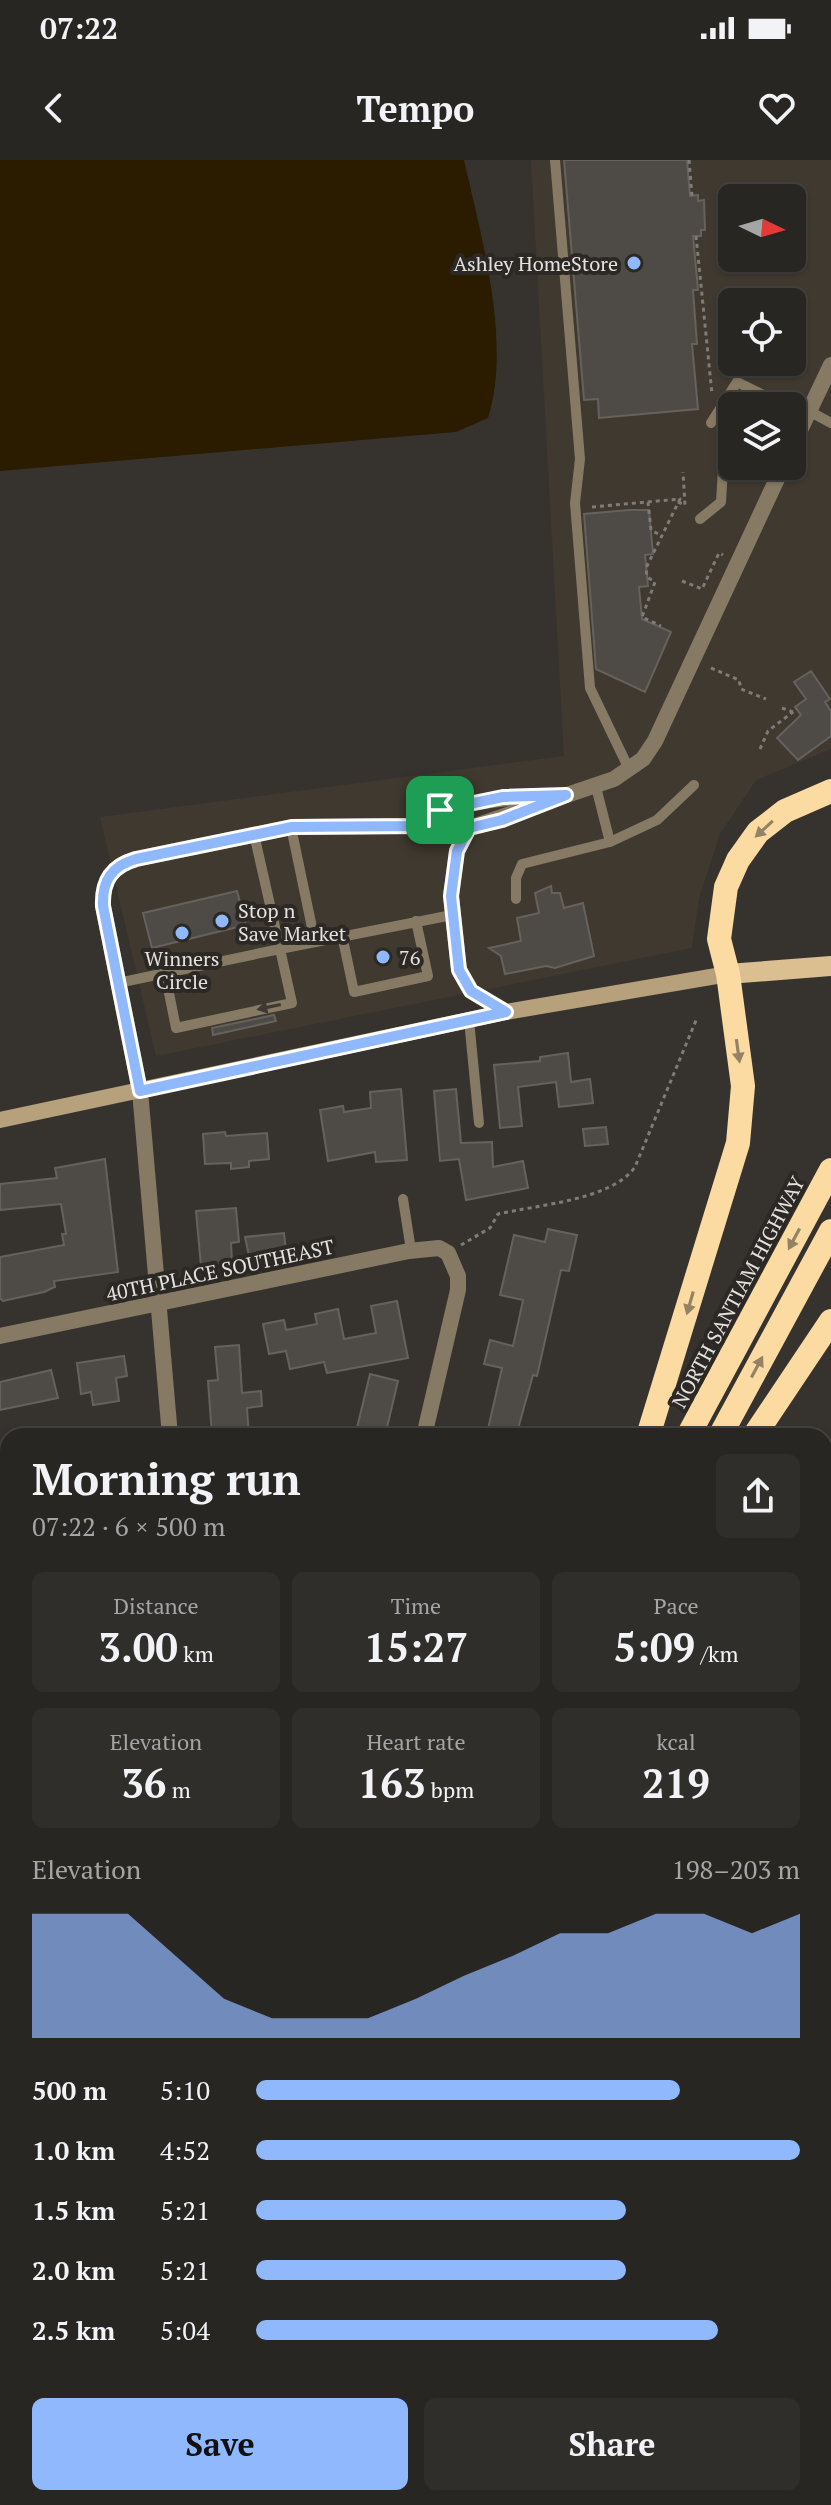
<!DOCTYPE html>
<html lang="en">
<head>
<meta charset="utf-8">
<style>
	:root { --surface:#282623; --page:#302e2b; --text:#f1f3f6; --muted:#a5a5a6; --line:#444341; --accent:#90b8fd }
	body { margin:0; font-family:"PT Serif",serif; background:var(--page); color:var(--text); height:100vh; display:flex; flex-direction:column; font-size:30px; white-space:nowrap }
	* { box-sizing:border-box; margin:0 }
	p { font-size:26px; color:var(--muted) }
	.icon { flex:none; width:44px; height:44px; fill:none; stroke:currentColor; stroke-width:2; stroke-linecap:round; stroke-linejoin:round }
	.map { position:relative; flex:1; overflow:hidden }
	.drawer { position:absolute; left:0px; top:1268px; width:832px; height:1078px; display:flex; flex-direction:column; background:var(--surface); border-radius:24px 24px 0 0; box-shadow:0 2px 6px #0004,0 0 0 2px var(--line) }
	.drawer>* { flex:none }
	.needle { width:52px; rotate:95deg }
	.buttons { position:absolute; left:718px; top:24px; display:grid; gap:16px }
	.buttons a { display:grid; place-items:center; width:88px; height:88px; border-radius:12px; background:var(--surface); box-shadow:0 2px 6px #0004,0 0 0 2px var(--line); font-size:40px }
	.pin { position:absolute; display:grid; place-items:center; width:68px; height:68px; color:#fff; margin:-34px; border-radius:16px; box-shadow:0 4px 12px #0006 }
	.round { display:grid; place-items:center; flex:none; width:84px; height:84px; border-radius:12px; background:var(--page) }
	.overview { display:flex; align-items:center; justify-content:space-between; height:136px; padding:0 32px }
	h1 { font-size:44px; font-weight:800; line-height:60px }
	.stats { display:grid; grid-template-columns:repeat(3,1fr); gap:12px; height:136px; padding:8px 32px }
	.stats div { display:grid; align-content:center; border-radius:12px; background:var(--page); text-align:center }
	.stats b { font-size:40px; font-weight:800 }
	.stats small { font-size:22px; font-weight:400 }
	.stats p { font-size:22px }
	.chart { height:224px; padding:16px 32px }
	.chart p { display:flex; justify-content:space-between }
	.chart svg { width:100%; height:144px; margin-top:8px; fill:var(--accent); opacity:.7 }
	.primary-button { display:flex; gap:16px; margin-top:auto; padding:16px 32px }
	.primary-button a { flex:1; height:92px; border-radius:12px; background:var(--accent); color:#111; font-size:32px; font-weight:800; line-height:92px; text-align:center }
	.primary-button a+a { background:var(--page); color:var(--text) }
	ul { padding:0 32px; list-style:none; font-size:26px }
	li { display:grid; grid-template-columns:128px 96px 1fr; align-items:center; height:60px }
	li i { height:20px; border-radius:10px; background:var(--accent) }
	.status { display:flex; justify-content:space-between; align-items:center; height:56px; padding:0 40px; background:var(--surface); direction:ltr }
	.status svg { height:22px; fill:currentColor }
	header { display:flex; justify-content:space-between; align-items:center; height:104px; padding:0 32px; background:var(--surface); font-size:36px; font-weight:800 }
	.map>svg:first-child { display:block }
	.built { fill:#3f392f; fill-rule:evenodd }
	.water { fill:#2b1c00 }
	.building { fill:#4e4b46; stroke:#65625d; stroke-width:2 }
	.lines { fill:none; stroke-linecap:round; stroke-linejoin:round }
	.path { stroke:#7e7c79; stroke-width:3; stroke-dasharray:4 4; stroke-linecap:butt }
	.service { stroke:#877a64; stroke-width:10 }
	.minor { stroke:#877a64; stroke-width:16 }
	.secondary { stroke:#b7a17d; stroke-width:16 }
	.primary { stroke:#dbbf90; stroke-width:20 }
	.motorway { stroke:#fcdba2; stroke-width:24 }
	.oneway { fill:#948264 }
	.oneway2 { fill:#3e3932 }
	.route-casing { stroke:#fff; stroke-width:16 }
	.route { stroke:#90b8fd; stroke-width:10 }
	.poi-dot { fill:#90b8fd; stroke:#2c2925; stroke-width:3 }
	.labels { text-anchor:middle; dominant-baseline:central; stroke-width:8; stroke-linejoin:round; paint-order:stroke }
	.poi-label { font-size:20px; fill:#e3e2df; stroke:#2c2925; text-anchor:start }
	.street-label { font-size:20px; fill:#e3e2df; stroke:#2c2925 }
</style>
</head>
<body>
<div class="status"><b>07:22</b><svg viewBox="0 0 49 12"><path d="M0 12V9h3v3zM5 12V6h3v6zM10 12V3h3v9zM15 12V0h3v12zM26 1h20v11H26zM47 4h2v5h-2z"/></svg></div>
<header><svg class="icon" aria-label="back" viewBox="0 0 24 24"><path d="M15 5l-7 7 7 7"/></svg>Tempo<svg class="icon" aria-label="heart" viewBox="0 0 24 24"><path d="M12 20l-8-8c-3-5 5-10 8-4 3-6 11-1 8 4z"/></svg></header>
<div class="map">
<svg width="831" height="2345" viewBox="0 0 831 2345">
	<rect width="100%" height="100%" fill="#36332f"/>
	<path class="built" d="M531,0h300v589l-75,31 -36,54 -21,64 -7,50 -536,108 -56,-239 464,-61zM732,38h60v60h-60zM732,142h60v60h-60zM732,246h60v60h-60z
		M831,1296v555l-7,1v-549z"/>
	<path class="water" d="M0,0h464c17,76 48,182 24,258l-32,14 -456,39z"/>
	<path class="building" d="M564,0h123l3,36 8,-1v6l6,-1 1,30h-4v6h-8l5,54h-5l4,54h-5l6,65 -99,9 -1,-19 -14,1z
		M629,350h20l4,44 -8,1 3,31 -9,1 3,32 29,13 -26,60 -49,-23 -12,-155z
		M811,511l19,28 -5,3 6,9v25l-33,24 -21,-22 24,-23 -6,-8 11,-8 -12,-17z
		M551,726l1,7h8l4,15 19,-5 11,53 -39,12 -9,-2 -41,8 -4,-18 -12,-8 32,-7 -4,-23 22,-5 -4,-20z
		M237,731l9,34 -94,23 -9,-35z
		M274,855l2,6 -63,14 -1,-7z
		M568,893l3,29 19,-3 3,24 -34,4 -3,-25 -38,5 4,39 -22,2 -6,-63 46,-4v-4z
		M401,929l6,71 -31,2 -1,-10 -47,9 -8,-51 23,-4 1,6 27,-4 -1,-16z
		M456,929l5,54 31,-1 1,25 30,-6 5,27 -62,12 -7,-41 -19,2 -6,-70z
		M606,967l2,17 -23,2 -2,-17z
		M225,972l1,4 41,-3 2,26 -20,2v6l-18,2v-6l-26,1 -2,-30z
		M105,999l13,113 -64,9 1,6 -11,5 -41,9 -3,-3v-41l64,-12 -2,-11h4l-5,-30 -61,6v-26l57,-6 -2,-10z
		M236,1048l3,34 -8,1 1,20 -31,3 -5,-55z
		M548,1069l29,6 -8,36 -8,-1 -24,106 -4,-1 -17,61 -28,-7 14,-61 -18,-4 6,-24 23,6 6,-27 4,-19 -23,-5 14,-60 31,7z
		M284,1073l2,19 -37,4 -4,-19z
		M397,1141l11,57 -81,15 -3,-11 -34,7 -4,-18 -17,3 -6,-30 21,-4 2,10 31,-6 -2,-10 23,-5 6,30 32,-6 -5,-27z
		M239,1185l3,48 19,-2 1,15 -15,2 2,28h-37l-4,-55 10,-1 -3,-33z
		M124,1196l3,20 -11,2 3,23 -26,4 -2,-13 -10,2 -4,-31z
		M51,1210l7,28 -58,12v-28z
		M370,1214l28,7 -13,55h-30z"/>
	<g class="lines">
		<path class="path" d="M689,0l3,36
			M696,76l16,158
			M648,342l3,28 11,6
			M678,342l7,3 -2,-33
			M592,347l88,-8 -34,69 1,9 8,5 -13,35 19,9
			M682,421l20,8 17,-36 4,2
			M711,508l28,12 2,9 25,10
			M782,548l11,4 4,-3
			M760,589l8,-18 25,-19
			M461,1085l29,-17 8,-14c39,-9 114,-14 137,-47l62,-149"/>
		<path class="service" d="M555,0l25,299 -5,44 15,185 40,83
			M792,249l15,8
			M809,251l22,12
			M711,263l26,-41 49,24
			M700,359l21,-17 2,-34
			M596,627l14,55
			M291,667l24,115
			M516,739v-21l6,-14 88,-22 47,-22 37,-35
			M342,775l12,57 74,-16 -12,-55
			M165,813l11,55 116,-25 -12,-54 172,-34
			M118,823l162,-34 -26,-115
			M469,860l10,103
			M403,1039l8,51
			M824,1364l7,-7
			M824,1531l7,1
			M824,1824l7,-1"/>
		<path class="minor" d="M792,287l39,-82
			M416,666c40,-26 88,-29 136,-30
			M469,668l-12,23 -6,45 8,74 12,21 35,21
			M0,1176l409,-85 30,-3 9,5 10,23v14l-34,146
			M170,1276l-30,-345 -37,-185c-1,-26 9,-40 33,-47l156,-32 124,-1 28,6 25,-4 145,-49 29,-20 12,-18 128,-275
			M0,1720l8,-15
			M0,1744l8,4
			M824,1957l7,-1
			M824,2164l7,-1
			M0,2178l8,-15
			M820,2338v7
			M377,2345l4,-7"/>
		<path class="secondary" d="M0,960l506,-108 222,-38"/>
		<path class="primary" d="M728,814l103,-8"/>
		<path class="motorway" d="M648,1276l90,-293 5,-57 -15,-112 -9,-35 7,-52 12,-27 20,-28 27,-21 46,-20
			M688,1276l143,-266
			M720,1276l111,-205
			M754,1276l77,-115
			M110,2345l4,-7
			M144,2345l4,-7"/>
	</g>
	<defs><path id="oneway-solid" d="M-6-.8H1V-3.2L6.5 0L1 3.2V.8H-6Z" transform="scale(2)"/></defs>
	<g class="oneway">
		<use href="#oneway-solid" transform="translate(764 669) rotate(137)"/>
		<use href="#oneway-solid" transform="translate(738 891) rotate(82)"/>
		<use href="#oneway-solid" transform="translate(794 1079) rotate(118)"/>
		<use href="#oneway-solid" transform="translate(690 1143) rotate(106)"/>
		<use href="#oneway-solid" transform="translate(757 1207) rotate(-62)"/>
	</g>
	<use class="oneway2" href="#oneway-solid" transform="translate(269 847) rotate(168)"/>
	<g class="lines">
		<g class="route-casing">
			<path id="route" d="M566,635l-64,25 -33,8 -12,23 -6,45 8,74 12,21 35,21 -366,79 -37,-185c-1,-26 9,-40 33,-47l156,-32 124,-1 24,-16 63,-13z"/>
		</g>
		<use href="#route" class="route"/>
	</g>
	<g class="poi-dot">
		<circle cx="634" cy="103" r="8"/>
		<circle cx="222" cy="761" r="8"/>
		<circle cx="182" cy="773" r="8"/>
		<circle cx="383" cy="797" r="8"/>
	</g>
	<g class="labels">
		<g class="poi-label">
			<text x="618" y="103" text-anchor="end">Ashley HomeStore</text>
			<text x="238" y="750">Stop n<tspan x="238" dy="23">Save Market</tspan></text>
			<text x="399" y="797">76</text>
			<text x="182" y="798" text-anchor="middle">Winners<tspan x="182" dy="23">Circle</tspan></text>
		</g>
		<g class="street-label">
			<text transform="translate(220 1110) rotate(-12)">40TH PLACE SOUTHEAST</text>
			<text transform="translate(738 1132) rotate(-62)">NORTH SANTIAM HIGHWAY</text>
		</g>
	</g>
</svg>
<div class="buttons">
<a><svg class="needle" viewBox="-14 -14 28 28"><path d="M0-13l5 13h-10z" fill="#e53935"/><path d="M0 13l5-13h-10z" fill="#a5a5a6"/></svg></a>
<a><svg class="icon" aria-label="locate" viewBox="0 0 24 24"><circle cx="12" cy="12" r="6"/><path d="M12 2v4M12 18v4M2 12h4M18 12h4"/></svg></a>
<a><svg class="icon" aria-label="layers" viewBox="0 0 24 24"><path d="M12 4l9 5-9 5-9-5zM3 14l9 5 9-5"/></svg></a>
</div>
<div class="pin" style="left:440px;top:650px;background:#1e9e55"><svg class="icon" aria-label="arrive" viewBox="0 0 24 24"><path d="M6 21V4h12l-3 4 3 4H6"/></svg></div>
<section class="drawer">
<div class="overview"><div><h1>Morning run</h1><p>07:22 · 6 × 500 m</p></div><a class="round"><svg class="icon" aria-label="share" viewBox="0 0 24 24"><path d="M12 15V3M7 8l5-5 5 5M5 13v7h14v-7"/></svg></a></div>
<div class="stats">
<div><p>Distance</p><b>3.00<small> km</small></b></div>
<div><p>Time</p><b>15:27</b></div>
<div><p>Pace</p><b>5:09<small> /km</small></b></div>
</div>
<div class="stats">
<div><p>Elevation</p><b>36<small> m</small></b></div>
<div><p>Heart rate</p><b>163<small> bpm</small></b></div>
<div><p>kcal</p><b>219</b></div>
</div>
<div class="chart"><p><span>Elevation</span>198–203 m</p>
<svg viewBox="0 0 160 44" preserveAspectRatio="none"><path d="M0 44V6L10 6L20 6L30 19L40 32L50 38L60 38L70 38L80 32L90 25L100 19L110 12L120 12L130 6L140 6L150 12L160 6V44z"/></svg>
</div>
<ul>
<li><b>500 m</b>5:10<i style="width:78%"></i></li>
<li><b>1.0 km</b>4:52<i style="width:100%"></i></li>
<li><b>1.5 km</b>5:21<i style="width:68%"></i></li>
<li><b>2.0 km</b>5:21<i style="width:68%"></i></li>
<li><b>2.5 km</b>5:04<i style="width:85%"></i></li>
</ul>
<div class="primary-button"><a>Save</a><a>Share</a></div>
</section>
</div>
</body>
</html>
